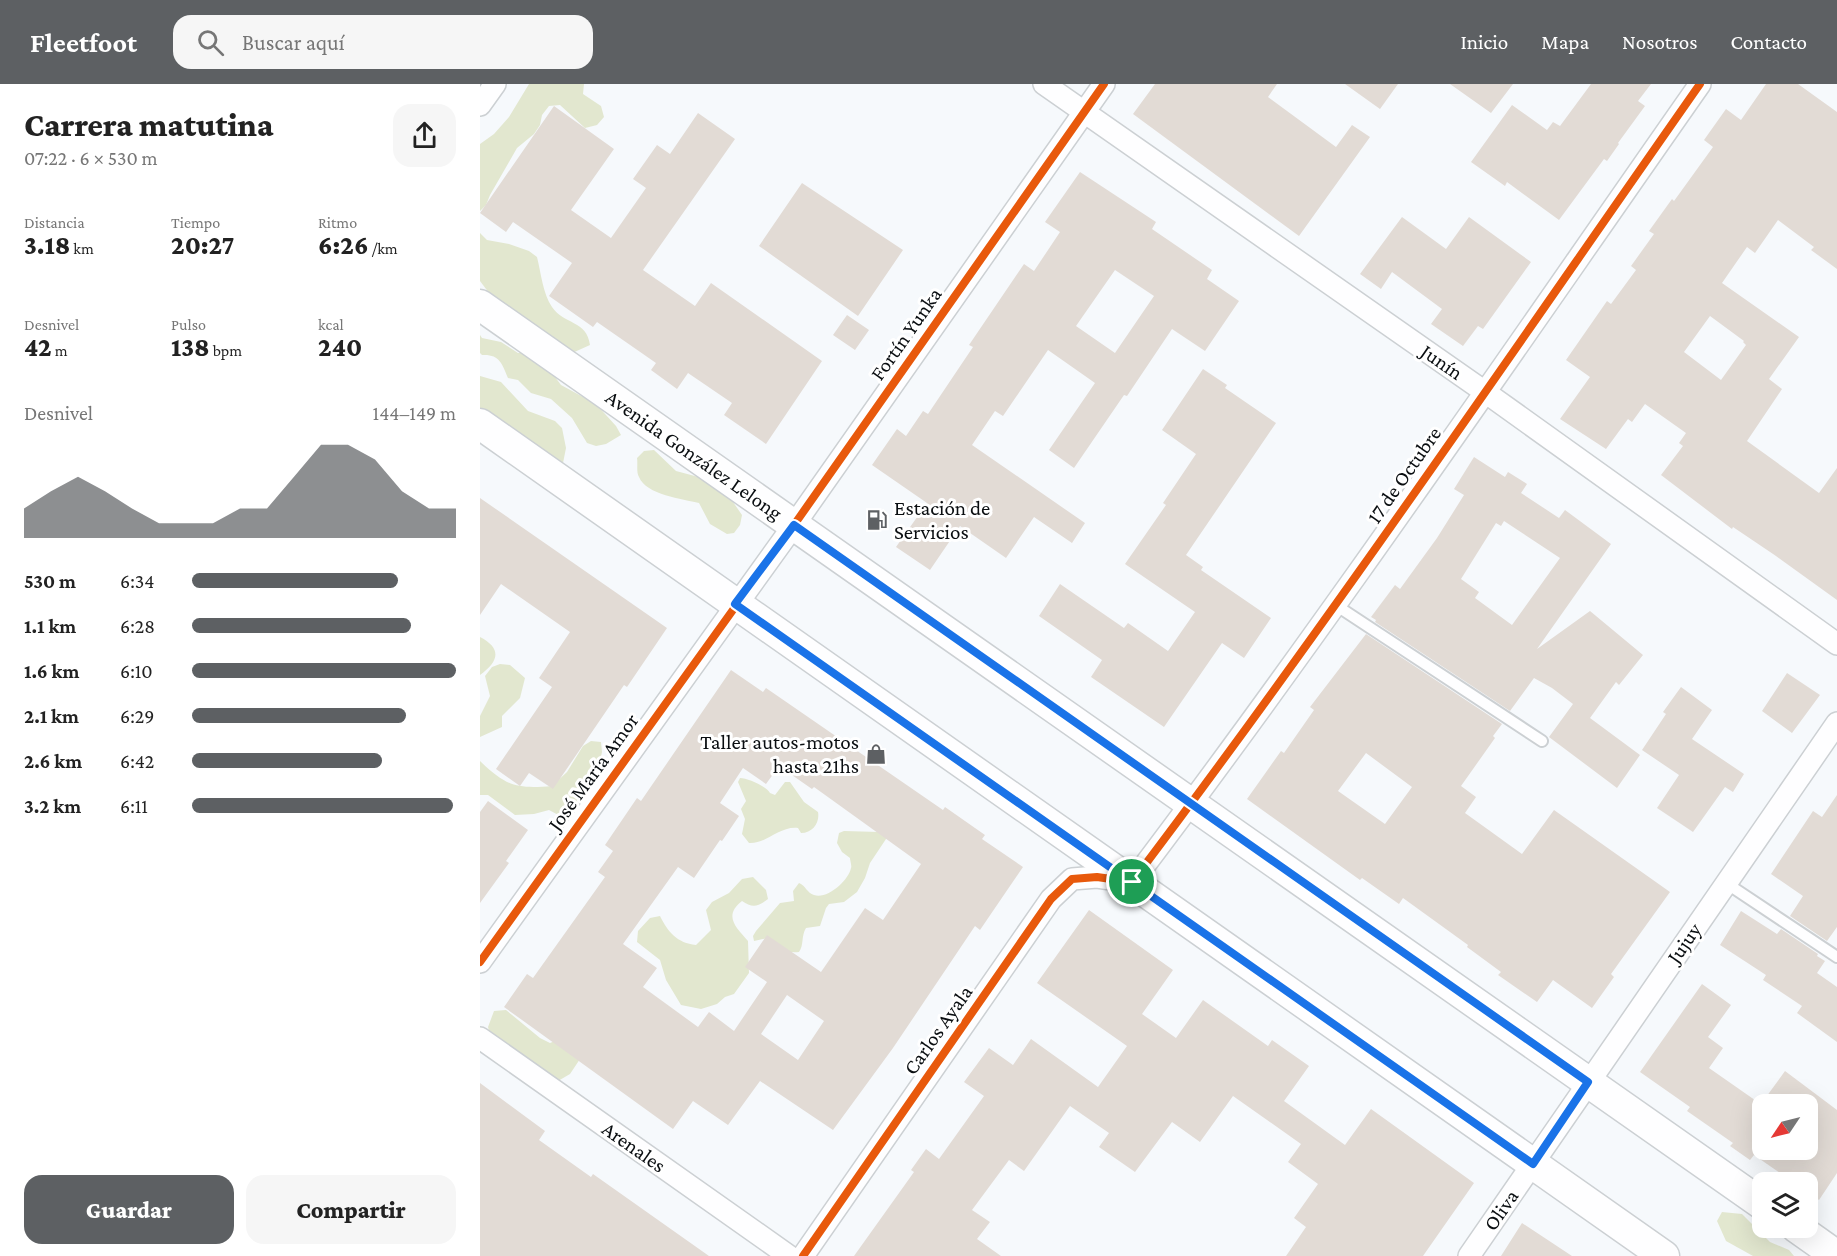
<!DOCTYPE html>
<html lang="es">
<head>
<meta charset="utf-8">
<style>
	:root { --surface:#fff; --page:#f6f6f6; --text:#222; --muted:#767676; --accent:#5d6063 }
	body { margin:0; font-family:"Crimson Pro",serif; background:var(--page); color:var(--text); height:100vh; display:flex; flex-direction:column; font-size:22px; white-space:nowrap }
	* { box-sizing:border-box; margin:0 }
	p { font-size:20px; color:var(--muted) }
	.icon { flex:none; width:33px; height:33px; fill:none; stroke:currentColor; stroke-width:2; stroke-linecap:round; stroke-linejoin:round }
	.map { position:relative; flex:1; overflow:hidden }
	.drawer { display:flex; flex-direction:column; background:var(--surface); width:480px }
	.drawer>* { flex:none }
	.needle { width:39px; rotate:235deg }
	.fabs { position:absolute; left:1272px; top:1010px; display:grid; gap:12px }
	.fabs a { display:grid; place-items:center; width:66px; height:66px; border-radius:12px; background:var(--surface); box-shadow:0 6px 24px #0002; font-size:30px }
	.pin { position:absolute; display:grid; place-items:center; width:51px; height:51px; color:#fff; margin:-26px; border:3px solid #fff; border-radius:50%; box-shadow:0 2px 6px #0007 }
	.round { display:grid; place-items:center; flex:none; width:63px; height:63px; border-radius:18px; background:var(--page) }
	.overview { display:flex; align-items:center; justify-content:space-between; height:102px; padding:0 24px }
	h1 { font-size:33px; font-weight:800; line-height:45px }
	.stats { display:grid; grid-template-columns:repeat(3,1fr); gap:9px; height:102px; padding:6px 24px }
	.stats div { display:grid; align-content:center }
	.stats b { font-size:26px; font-weight:800 }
	.stats small { font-size:16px; font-weight:400 }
	.stats p { font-size:16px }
	.chart { height:168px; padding:12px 24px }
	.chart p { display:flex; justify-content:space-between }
	.chart svg { width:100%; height:108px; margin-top:6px; fill:var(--accent); opacity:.7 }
	.action { display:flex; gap:12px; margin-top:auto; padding:12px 24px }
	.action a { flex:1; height:69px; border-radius:18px; background:var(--accent); color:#fff; font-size:24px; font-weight:800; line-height:69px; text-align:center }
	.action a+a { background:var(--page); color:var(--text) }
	ul { padding:0 24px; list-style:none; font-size:20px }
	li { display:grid; grid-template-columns:96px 72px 1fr; align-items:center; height:45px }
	li i { height:15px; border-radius:8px; background:var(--accent) }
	header { display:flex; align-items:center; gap:36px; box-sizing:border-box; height:84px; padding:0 30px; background:var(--accent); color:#fff }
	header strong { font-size:28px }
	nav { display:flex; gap:33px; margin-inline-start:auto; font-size:21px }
	.search { width:420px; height:54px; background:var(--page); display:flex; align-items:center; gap:15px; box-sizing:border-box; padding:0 21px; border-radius:18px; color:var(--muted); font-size:22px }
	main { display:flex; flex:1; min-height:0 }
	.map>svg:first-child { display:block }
	.green { fill:#e2e7cf }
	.building { fill:#e2dbd5; fill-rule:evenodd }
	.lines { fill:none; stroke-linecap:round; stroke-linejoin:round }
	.lane-casing { stroke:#ccd0d3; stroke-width:14 }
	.street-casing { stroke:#ccd0d3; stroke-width:24 }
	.secondary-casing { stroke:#ccd0d3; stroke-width:33 }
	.lane { stroke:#fefeff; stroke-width:10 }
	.street { stroke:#fefeff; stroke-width:21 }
	.secondary { stroke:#fefeff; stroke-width:30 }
	.cycleway-casing { stroke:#fff; stroke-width:11 }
	.cycleway { stroke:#e8590c; stroke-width:8 }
	.route-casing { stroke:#fff; stroke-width:12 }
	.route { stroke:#1a73e8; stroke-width:8 }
	.labels { text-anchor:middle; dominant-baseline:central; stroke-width:6; stroke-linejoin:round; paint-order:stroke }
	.street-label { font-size:21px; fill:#0a0e11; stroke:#fff }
	.poi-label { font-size:21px; fill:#0a0e11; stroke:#fff; text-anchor:start }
</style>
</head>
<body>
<header>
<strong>Fleetfoot</strong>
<div class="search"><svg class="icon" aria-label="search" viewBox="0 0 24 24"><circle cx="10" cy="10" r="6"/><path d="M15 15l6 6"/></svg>Buscar aquí</div>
<nav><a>Inicio</a><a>Mapa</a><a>Nosotros</a><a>Contacto</a></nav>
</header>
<main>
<section class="drawer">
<div class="overview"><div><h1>Carrera matutina</h1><p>07:22 · 6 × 530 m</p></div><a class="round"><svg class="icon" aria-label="share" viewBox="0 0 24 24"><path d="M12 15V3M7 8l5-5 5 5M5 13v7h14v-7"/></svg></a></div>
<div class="stats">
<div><p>Distancia</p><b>3.18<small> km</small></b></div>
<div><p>Tiempo</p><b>20:27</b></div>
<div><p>Ritmo</p><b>6:26<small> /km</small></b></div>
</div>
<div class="stats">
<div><p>Desnivel</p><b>42<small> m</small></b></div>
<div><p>Pulso</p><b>138<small> bpm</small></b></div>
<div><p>kcal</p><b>240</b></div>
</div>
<div class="chart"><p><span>Desnivel</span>144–149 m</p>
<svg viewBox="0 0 160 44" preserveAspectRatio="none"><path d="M0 44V32L10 25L20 19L30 25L40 32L50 38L60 38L70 38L80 32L90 32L100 19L110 6L120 6L130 12L140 25L150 32L160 32V44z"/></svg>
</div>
<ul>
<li><b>530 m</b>6:34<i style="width:78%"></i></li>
<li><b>1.1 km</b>6:28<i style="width:83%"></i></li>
<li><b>1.6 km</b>6:10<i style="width:100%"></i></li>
<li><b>2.1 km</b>6:29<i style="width:81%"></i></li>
<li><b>2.6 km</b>6:42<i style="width:72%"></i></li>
<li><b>3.2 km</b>6:11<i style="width:99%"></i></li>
</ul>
<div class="action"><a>Guardar</a><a>Compartir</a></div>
</section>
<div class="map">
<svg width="1357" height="1172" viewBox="0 0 1357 1172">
	<rect width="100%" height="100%" fill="#f6f9fc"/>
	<path class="green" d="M49,0h55l-1,10 18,12 3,11 -7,8 -12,3 -25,-23 -11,1 -7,9 -2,10 -6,9 -17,14 -27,47 -4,10 -6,6v-67l14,-10 15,-17z
		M0,149l7,7 22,4 20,7 8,6c4,16 6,37 15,50 12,18 35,13 38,38l-20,9 -72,-49 -18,-24z
		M0,251l2,3 19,4 17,11h19l24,32 35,19 20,22 5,9 -15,9 -10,2 -9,-3 -15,-25 -21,-19 -20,-6 -13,-13 -10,-2c-6,-15 -9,-24 -26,-23l-2,-2z
		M0,292l21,6 27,29 27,10 7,7 4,20 -4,20 -82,-32z
		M174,366l22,21 30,8 18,10 18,26 -2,10 -6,8 -7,1 -17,-10 -11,-21c-16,-4 -53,-8 -60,-26 -3,-5 -1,-13 -2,-19l7,-7z
		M0,553c23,12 18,25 0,38z
		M20,580l10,1 15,13 -5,20 -18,18v11l-22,10v-21l10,-20 -5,-20 7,-9z
		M111,657l10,1 1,10 -13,59 -25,7 -15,-8 -15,4 -19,1 -27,-20h-8v-34c26,25 36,28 72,25l15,-14 16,-26z
		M260,694c8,0 27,9 30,15l5,2 10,-13h5l14,20 14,10c2,10 -5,21 -17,21l-3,-5c-19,-2 -31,16 -49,15l-7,-9 3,-15 -4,-10 5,-8 -8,-19z
		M364,747l35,1 9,4 -18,27 -5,15 -8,14 -13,10 -15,2 -3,4 -6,18 -14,2c-5,8 -2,17 -7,24 -13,2 -22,-5 -31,-14l-14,3 -1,-5 3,-5 24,-28 14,-2 -1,-10 6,-8c7,3 8,10 15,12 13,5 35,-15 37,-27 1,-1 -1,-8 -1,-10l-8,-6 -5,-9 2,-10z
		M273,793l13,13 2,9c-10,8 -16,9 -26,2 -19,15 -6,26 6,40l1,32 -15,21 -9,3 -8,7 -16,5 -20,-4 -15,-25 -6,-20 -23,-18 1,-11 12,-13 10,-2c8,16 17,27 36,29l15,-15 -5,-20 6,-8 17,-9 13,-14z
		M26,926l34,28 10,5 10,-4 26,11 -16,24 -12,7 -66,-38 -4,-16 6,-16z
		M1242,1128l20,2 28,28 19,8 5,6h-41l-27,-15 -9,-20z"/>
	<path class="building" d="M675,0h122l-9,13 68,50 16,-22 18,12 -71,99 -166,-122z
		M865,0h53l-18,25z
		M970,0h63l-22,29z
		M1111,0h60l-13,17 7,5 -27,37 1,1 -12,17 -3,-2 -45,61 -52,-38 -2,4 -34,-24 41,-57 35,25 6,-8 7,4z
		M1286,0h32l39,28v157l-26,-19 3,-3 -36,-27 -23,33 -8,-6 -25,36 77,54 -30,42 13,10 -35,52 72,52 18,-25v132l-61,-44 -43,-29 -1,2 -71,-54 22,-29 -4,-3 7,-10 -41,-29 -13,18 -4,-3 -22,30 -46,-30 30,-42 -24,-17 41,-59 4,3 25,-34 -5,-4 23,-32 -5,-3 23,-32 2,2 39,-54 -9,-7 22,-31 15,11zM1230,232l34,25 -1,1 3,3 -25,35 -37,-28z
		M74,22l60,43 -43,61 40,28 35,-50 -13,-9 24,-34 13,9 28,-41 37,26 -92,131 52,36 16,-23 111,78 -56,83 -42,-29 8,-12 -44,-30 -11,16 -26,-19 5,-7 -59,-41 -4,5 -44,-31 23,-33 -59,-41 -7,10 -26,-19z
		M600,88l76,50 -4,7 60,41 -5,9 32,22 -34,50 -33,-22 -45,67 -3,-1 -50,73 -25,-18 46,-67 -47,-33 -45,66 -8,-5 -23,34 113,78 -13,20 -38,-26 -28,41 -46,-32 -30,44 -34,-23 31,-44 -55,-38 25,-36 9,7 17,-25 5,3 45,-67 -4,-2 55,-81 10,7 26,-39 -15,-10zM635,186l39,26 -39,57 -39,-27z
		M322,99l101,67 -45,66 -99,-70z
		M922,133l44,32 23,-32 62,45 -48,67 -5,-3 -15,20 -32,-22 11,-15 -50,-37 -11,17 -21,-15z
		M367,231l22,15 -14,20 -22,-15z
		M723,285l24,16 -2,3 51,35 -90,132 17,12 -2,3 70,48 -27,40 -22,-15 -58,84 -73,-50 11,-17 -63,-44 21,-32 64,44 4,-5 40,28 27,-39 -70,-48 41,-59 -3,-2 33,-49 -34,-24z
		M994,373l31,20 3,-5 19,12 -6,9 38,25 6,-8 46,34 -74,105 53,-38 53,44 -24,30 -3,-3 -26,36 50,37 -23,33 -68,-51 24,-33 -21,-16 -18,-10 -24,33 -135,-89 1,-2 -5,-3 24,-32 5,4 37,-51 27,-43 -10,-6zM1024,437l56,37 -48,67 -37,-27 4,-6 -18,-13 35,-56 5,3z
		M0,414l187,130 -40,59 -3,-2 -71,104 -24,-16 -9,13 -24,-17 56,-82 -13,-9 31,-46 -69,-48 -21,31z
		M886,550l136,90 -9,12 2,2 -34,48 15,11 -11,16 57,41 32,-44 116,82 -59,82 3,3 -22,31 -39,-28 -16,22 -39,-27 3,-3 -34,-25 1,-2 -65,-47 -4,6 -37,-26 -2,2 -113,-81 34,-48 3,2 30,-43 -4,-3zM886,669l46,34 -27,37 -47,-33z
		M251,586l32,22 3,-4 177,122 2,-3 40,28 -3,4 41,28 -43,63 -5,-4 -82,122 -60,82 -73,-49 -32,44 -35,-24 -20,28 -169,-122 23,-33 6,4 72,-101 -7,-5 15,-21 -8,-6 32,-47 4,3zM299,682l33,23 2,-2 107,77 -38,56 -18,-12 -44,64 -54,-37 -22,32 22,15 -33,49 -25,-19 -11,15 -55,-40 14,-19 -34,-24 55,-77 16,11 26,-38 2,1 17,-25 -19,-13 23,-35 23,16zM307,911l37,26 -26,39 -37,-26z
		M1307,589l33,22 -28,38 -30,-22z
		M1201,603l31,23 -20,29 52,35 -11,18 -8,-5 -32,45 -36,-24 22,-33 -37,-25 24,-36 -3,-2z
		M1357,711v132l-10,14 -37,-25 13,-20 -32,-22 42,-63 9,6z
		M8,717l40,29 -22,31 3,2 -29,40v-91z
		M609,826l84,60 -31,44 34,24 27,-38 65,46 4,-6 37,26 -25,35 61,44 26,-36 103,74 -51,73h-137l20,-29 -12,-9 24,-34 -30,-22 13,-18 -68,-48 -33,46 -28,-20 -37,50 -36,-25 10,-14 -39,-27 -46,65 -15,-11 -37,50 18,12 -13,17 24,17h-147l60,-84 -3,-2 15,-21 13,10 45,-63 -20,-14 25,-34 24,17 18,-26 67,48 29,-41 -90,-63z
		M1261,827l36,23 4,-5 37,25 -1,2 8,5 -8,12 20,14v55l-40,-29 5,-7 -39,-26 3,-5 -46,-30z
		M1222,900l29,21 -23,32 15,11 -14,20 53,37v44h46v-45h-47l24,-33 52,39v63l-18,27 -11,-8v-10h-15l-39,-27 -4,5 -20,-14 3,-3 -46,-32 3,-4 -50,-35z
		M0,999l65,48 -6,9 52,37 2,-3 116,82h-229z
		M1042,1139l50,33h-71z"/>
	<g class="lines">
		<g class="lane-casing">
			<path id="lane" d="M854,520l208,137
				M1246,799l111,74"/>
		</g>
		<g class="street-casing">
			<path id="street" d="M564,0l441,308 352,252
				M0,21l15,-21
				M0,878l314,-437 310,-441
				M0,954l309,218
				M323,1172l248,-357 21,-20 25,-2 35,5c197,-260 381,-531 568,-798
				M989,1172l368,-533"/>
		</g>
		<g class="secondary-casing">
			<path id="secondary" d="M0,221l1282,899
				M0,340l1184,832
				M1316,1143l41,29"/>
		</g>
		<use href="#lane" class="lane"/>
		<use href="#street" class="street"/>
		<use href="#secondary" class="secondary"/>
		<g class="cycleway-casing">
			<path id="cycleway" d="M0,878l314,-437 310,-441
				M323,1172l248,-357 21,-20 25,-2 35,5c197,-260 381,-531 568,-798"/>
		</g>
		<use href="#cycleway" class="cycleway"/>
	</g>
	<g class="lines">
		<g class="route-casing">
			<path id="route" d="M314,441l794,557 -55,82 -798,-560z"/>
		</g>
		<use href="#route" class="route"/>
	</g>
	<defs>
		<g id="fuel-bare" transform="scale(1.62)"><path d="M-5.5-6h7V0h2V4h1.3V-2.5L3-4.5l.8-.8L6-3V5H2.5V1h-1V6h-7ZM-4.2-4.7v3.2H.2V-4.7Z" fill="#5d6063" stroke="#fff" stroke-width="2.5" paint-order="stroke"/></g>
		<g id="shop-bare" transform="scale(1.62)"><path d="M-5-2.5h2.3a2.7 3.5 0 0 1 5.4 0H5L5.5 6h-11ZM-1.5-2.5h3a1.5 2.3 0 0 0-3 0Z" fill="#5d6063" stroke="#fff" stroke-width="2.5" paint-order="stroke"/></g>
	</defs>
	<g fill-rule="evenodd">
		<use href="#fuel-bare" x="397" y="436"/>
		<use href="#shop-bare" x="396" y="670"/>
	</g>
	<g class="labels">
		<g class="street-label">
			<text transform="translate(426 250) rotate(-55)">Fortín Yunka</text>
			<text transform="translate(962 278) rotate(35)">Junín</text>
			<text transform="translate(214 371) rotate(35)">Avenida González Lelong</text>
			<text transform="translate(924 391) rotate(-55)">17 de Octubre</text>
			<text transform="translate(113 688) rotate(-54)">José María Amor</text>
			<text transform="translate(1204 859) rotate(-55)">Jujuy</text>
			<text transform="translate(458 946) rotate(-55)">Carlos Ayala</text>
			<text transform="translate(154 1063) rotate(35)">Arenales</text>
			<text transform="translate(1021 1126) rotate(-55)">Oliva</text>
		</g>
		<g class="poi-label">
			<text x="414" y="424">Estación de<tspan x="414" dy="24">Servicios</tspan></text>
			<text x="379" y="658" text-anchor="end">Taller autos-motos<tspan x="379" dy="24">hasta 21hs</tspan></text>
		</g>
	</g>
</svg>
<div class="fabs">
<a><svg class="needle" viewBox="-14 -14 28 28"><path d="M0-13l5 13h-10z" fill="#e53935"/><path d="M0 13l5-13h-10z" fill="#767676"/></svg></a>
<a><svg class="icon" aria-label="layers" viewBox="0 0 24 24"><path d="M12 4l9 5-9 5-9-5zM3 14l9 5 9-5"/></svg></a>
</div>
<div class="pin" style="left:652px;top:798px;background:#1e9e55"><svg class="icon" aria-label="arrive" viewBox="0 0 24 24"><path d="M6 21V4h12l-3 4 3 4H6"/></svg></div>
</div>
</main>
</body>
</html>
